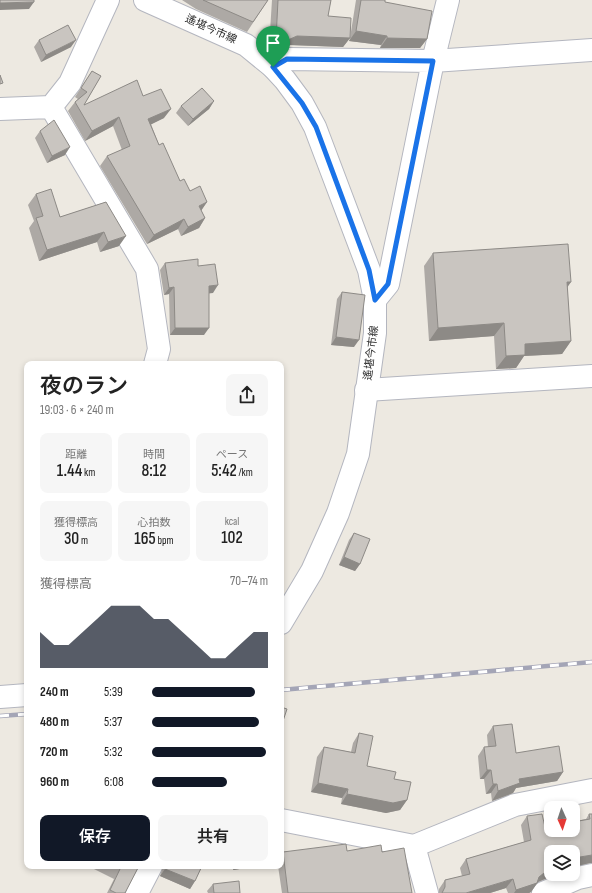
<!DOCTYPE html>
<html lang="ja">
<head>
<meta charset="utf-8">
<style>
	:root { --surface:#fff; --page:#f6f6f6; --text:#222; --muted:#767676; --accent:#111827 }
	body { margin:0; font-family:"Sofia Sans Condensed","Noto Sans JP",sans-serif; background:var(--page); color:var(--text); height:100vh; display:flex; flex-direction:column; font-size:15px; white-space:nowrap }
	* { box-sizing:border-box; margin:0 }
	p { font-size:13px; color:var(--muted) }
	.icon { flex:none; width:22px; height:22px; fill:none; stroke:currentColor; stroke-width:2; stroke-linecap:round; stroke-linejoin:round }
	.map { position:relative; flex:1; overflow:hidden }
	.sheet { position:absolute; left:24px; top:361px; width:260px; height:508px; display:flex; flex-direction:column; background:var(--surface); border-radius:8px; box-shadow:0 2px 6px #0003 }
	.sheet>* { flex:none }
	.needle { width:26px; rotate:177deg }
	.fabs { position:absolute; left:544px; top:801px; display:grid; gap:8px }
	.fabs a { display:grid; place-items:center; width:36px; height:36px; border-radius:8px; background:var(--surface); box-shadow:0 2px 6px #0003; font-size:20px }
	.pin { position:absolute; display:grid; place-items:center; width:34px; height:34px; color:#fff; margin:-41px -17px; border-radius:50% 50% 50% 0; rotate:-45deg; box-shadow:0 0 4px #0007 }
	.pin .icon { rotate:45deg }
	.round { display:grid; place-items:center; flex:none; width:42px; height:42px; border-radius:8px; background:var(--page) }
	.headline { display:flex; align-items:center; justify-content:space-between; height:68px; padding:0 16px }
	h1 { font-size:22px; font-weight:600; line-height:30px }
	.stats { display:grid; grid-template-columns:repeat(3,1fr); gap:6px; height:68px; padding:4px 16px }
	.stats div { display:grid; align-content:center; border-radius:8px; background:var(--page); text-align:center }
	.stats b { font-size:17px; font-weight:600 }
	.stats small { font-size:11px; font-weight:400 }
	.stats p { font-size:11px }
	.chart { height:112px; padding:8px 16px }
	.chart p { display:flex; justify-content:space-between }
	.chart svg { width:100%; height:72px; margin-top:4px; fill:var(--accent); opacity:.7 }
	.cta { display:flex; gap:8px; margin-top:auto; padding:8px 16px }
	.cta a { flex:1; height:46px; border-radius:8px; background:var(--accent); color:#fff; font-size:16px; font-weight:600; line-height:46px; text-align:center }
	.cta a+a { background:var(--page); color:var(--text) }
	ul { padding:0 16px; list-style:none; font-size:13px }
	li { display:grid; grid-template-columns:64px 48px 1fr; align-items:center; height:30px }
	li i { height:10px; border-radius:5px; background:var(--accent) }
	.map>svg:first-child { display:block }
	.lines { fill:none; stroke-linecap:round; stroke-linejoin:round }
	.street-casing { stroke:#b4b6bf; stroke-width:24 }
	.secondary-casing { stroke:#b4b6bf; stroke-width:24 }
	.street { stroke:#fff; stroke-width:22 }
	.secondary { stroke:#fff; stroke-width:22 }
	.rail-casing { stroke:#a4a5b6; stroke-width:4.5 }
	.rail { stroke:#fff; stroke-width:3; stroke-dasharray:9; stroke-linecap:butt }
	.wall { fill:#ada9a5 }
	.shaded-wall { fill:#8d8a86 }
	.building { fill:#c9c5c0; stroke:#8d8a86 }
	.route-casing { stroke:#fff; stroke-width:8 }
	.route { stroke:#1a73e8; stroke-width:5 }
	.labels { text-anchor:middle; dominant-baseline:central; stroke-width:3.5; stroke-linejoin:round; paint-order:stroke }
	.street-label { font-size:11px; fill:#2d2d2d; stroke:#fff }
</style>
</head>
<body>
<div class="map">
<svg width="592" height="893" viewBox="0 0 592 893">
	<rect width="100%" height="100%" fill="#ede9e1"/>
	<g class="lines">
		<g class="street-casing">
			<path id="street" d="M273,67l14,-8 146,2 159,-11
				M51,107l96,162 12,80 -4,15
				M0,109l51,-2 19,-24 38,-83
				M375,300l13,-16 45,-223 15,-61
				M366,390l226,-14
				M0,697l27,-2
				M281,820l133,26 101,-41 77,-15
				M414,846l13,47
				M543,893l35,-15 14,-3"/>
		</g>
		<g class="secondary-casing">
			<path id="secondary" d="M145,0l101,45 27,22 12,13 17,23 13,24 54,143 6,30v33l-17,121 -20,59 -26,58 -31,52
				M137,893l14,-27"/>
		</g>
		<use href="#street" class="street"/>
		<use href="#secondary" class="secondary"/>
		<g class="rail-casing">
			<path id="rail" d="M281,690l311,-28
				M0,716l27,-2"/>
		</g>
		<use href="#rail" class="rail"/>
	</g>
	<path class="wall" d="M182,0h86l-21,32 -51,-23z
		M272,0h59l-3,16 22,22 6,-38h29v2l42,37 -7,9h-40l1,-3 -32,-4 1,-3 -7,9 -53,-2 -16,7 -5,-4z
		M39,40l32,7 -30,15 -7,-15z
		M92,71l9,5 -17,29 59,-9 21,22 -13,6 8,21 21,36 10,10 17,11 -6,8 4,8 -6,10 -18,8 -3,-7 -31,15 -47,-78 7,-10 15,-6 -9,-24 -28,15 -17,-30 7,-9 3,-3 -3,-2z
		M214,101l-5,8 -21,17 -12,-13 5,-7z
		M40,131l25,24 -18,8 -12,-25z
		M36,194l24,23 46,-15 13,44 -19,6 -3,-10 -58,19 -10,-33 5,-7 -6,-16z
		M433,253l134,34 4,54 -9,13 -38,2 -8,12 -20,1 -2,-33 -65,5 -5,-75z
		M165,263l33,3 15,27h-4l-5,42h-34l-1,-41 -5,1 -4,-25z
		M342,292l12,55 -23,-2 6,-46z
		M354,533l6,31 -5,7 -16,-6 10,-25z
		M493,726l23,27 47,19 -6,9 -41,7 -3,5 -21,8 -1,-8 -5,1 -2,-15h-4l-2,-23 6,-9h4l-1,-12z
		M359,733l8,33 27,13 13,21 -7,10 -14,3 -45,-9 1,-6 -31,-6 6,-35 7,-10 27,5 2,-9z
		M589,814h3l-2,49 -17,4 -35,15 -7,10 -2,1h-21l-2,-5 -16,5h-51v-4l6,-9 17,-4 -2,-8 6,-9 58,-17 -3,-17 6,-9 18,11 41,-8z
		M347,851l35,1 30,41h-130l-4,-27h3v-11l2,-3z
		M88,866h51l-14,27h-18l7,-14z
		M163,866h39l-7,15 -5,8 -30,-13z
		M233,866h27l-27,4z
		M213,884l27,9h-32l-1,-2z"/>
	<path class="shaded-wall" d="M34,2l-5,7 -29,1v-7z
		M356,31l31,5 -6,9 -32,-4z
		M297,36l53,2 -7,9 -53,-2 -16,7 7,-9z
		M387,38l40,1 -7,9h-40z
		M76,40l-5,7 -30,15 5,-7z
		M214,101l-5,8 -21,17 5,-7z
		M171,109l-7,9 -22,11 6,-10z
		M119,117l-6,9 -28,15 7,-10z
		M70,147l-5,8 -18,8 5,-7z
		M207,202l-6,9 -2,-5z
		M205,218l-6,10 -18,8 7,-9z
		M184,219l-6,10 -31,15 7,-9z
		M104,232l-7,10 -58,19 8,-11z
		M126,236l-7,10 -19,6 8,-10z
		M567,282h4l-9,13z
		M218,285l-5,8 -9,1 5,-8z
		M174,287l-5,7 -5,1 5,-7z
		M504,323l-10,13 -65,5 9,-13z
		M175,328h34l-5,7h-34z
		M336,337l23,3 -5,7 -23,-2z
		M571,341l-9,13 -38,2 -8,12 -20,1 10,-13 19,-12z
		M344,557l16,7 -5,7 -16,-6z
		M487,770h4l-7,9h-4z
		M563,772l-6,9 -41,7 -3,5 -21,8 6,-10 21,-12z
		M318,783l30,6 -6,9 -31,-6z
		M493,784h4l-6,9 -5,1z
		M347,794l60,6 -7,10 -14,3 -45,-9z
		M592,855v8h-2l-17,4v-7l7,-3z
		M236,866h24l-27,4z
		M165,869l30,12 -5,8 -30,-13z
		M551,870v4h5l-18,8 -7,10 -2,1h-15l2,-3 23,-13 5,-4z
		M513,879l-7,9 -16,5h-24z"/>
	<path class="building" d="M0,0h34v2l-34,1z
		M203,0h65l-15,22z
		M278,0h53l-3,16 23,2 -1,20 -53,-2 -16,7 -5,-4z
		M361,0h24v2l47,9 -5,28 -40,-1v-2l-31,-5z
		M68,25l8,15 -30,15 -7,-15z
		M92,71l9,5 -17,29 53,-25 6,16 18,-7 10,20 -23,10 11,26 4,-2 17,38 4,-2 6,12 10,-5 7,16 -8,4 6,12 -17,9 -4,-8 -30,16 -47,-79 23,-10 -11,-29 -27,14 -17,-29 12,-10 -6,-4z
		M0,75l3,8 -3,1z
		M202,88l12,13 -21,18 -12,-13z
		M54,120l16,27 -18,9 -12,-25z
		M51,189l9,28 46,-15 20,34 -18,6 -4,-10 -57,18 -11,-32 7,-2 -7,-22z
		M568,244l3,38h-4l4,59 -46,3v11l-19,1 -2,-33 -66,5 -5,-75z
		M198,259v7l17,-2 3,21 -9,1v42h-34l-1,-41 -5,1 -4,-25z
		M342,292l23,3 -6,45 -23,-3z
		M354,533l16,6 -10,25 -16,-7z
		M281,707l6,2 -6,18z
		M512,724l4,29 43,-7 4,26 -44,7 1,4 -22,8 -1,-7h-4l-2,-14h-4l-3,-23 12,-1 -3,-20z
		M359,733l14,3 -6,30 29,6 -2,7 17,3 -4,18 -14,3 -46,-9 1,-5 -30,-6 6,-36 31,6z
		M542,814l3,13 6,-1v4h22v-8l17,-3 -1,-5h3v41l-12,2 -7,3v-8h-22v18l-7,3 -5,4 -2,6 -21,7 -3,-11 -47,14h-24l3,-6v-7l25,-6 -4,-15 65,-19 -4,-24z
		M346,844l1,7 34,-6 1,7 22,-4 8,45h-124l-5,-41z
		M115,866h24l-14,27h-9l-6,-3 10,-21z
		M166,866h36l-7,15 -30,-12z
		M239,881l1,12h-26l-1,-9z"/>
	<g class="lines">
		<g class="route-casing">
			<path id="route" d="M287,59l146,2 -45,223 -13,16 -6,-30 -53,-143 -14,-24 -29,-36z"/>
		</g>
		<use href="#route" class="route"/>
	</g>
	<g class="labels">
		<g class="street-label">
			<text transform="translate(211 29) rotate(24)">遙堪今市線</text>
			<text transform="translate(371 353) rotate(-83)">遙堪今市線</text>
		</g>
	</g>
</svg>
<div class="fabs">
<a><svg class="needle" viewBox="-14 -14 28 28"><path d="M0-13l5 13h-10z" fill="#e53935"/><path d="M0 13l5-13h-10z" fill="#767676"/></svg></a>
<a><svg class="icon" aria-label="layers" viewBox="0 0 24 24"><path d="M12 4l9 5-9 5-9-5zM3 14l9 5 9-5"/></svg></a>
</div>
<div class="pin" style="left:273px;top:67px;background:#1e9e55"><svg class="icon" aria-label="arrive" viewBox="0 0 24 24"><path d="M6 21V4h12l-3 4 3 4H6"/></svg></div>
<section class="sheet">
<div class="headline"><div><h1>夜のラン</h1><p>19:03 · 6 × 240 m</p></div><a class="round"><svg class="icon" aria-label="share" viewBox="0 0 24 24"><path d="M12 15V3M7 8l5-5 5 5M5 13v7h14v-7"/></svg></a></div>
<div class="stats">
<div><p>距離</p><b>1.44<small> km</small></b></div>
<div><p>時間</p><b>8:12</b></div>
<div><p>ペース</p><b>5:42<small> /km</small></b></div>
</div>
<div class="stats">
<div><p>獲得標高</p><b>30<small> m</small></b></div>
<div><p>心拍数</p><b>165<small> bpm</small></b></div>
<div><p>kcal</p><b>102</b></div>
</div>
<div class="chart"><p><span>獲得標高</span>70–74 m</p>
<svg viewBox="0 0 160 44" preserveAspectRatio="none"><path d="M0 44V22L10 30L20 30L30 22L40 14L50 6L60 6L70 6L80 14L90 14L100 22L110 30L120 38L130 38L140 30L150 22L160 22V44z"/></svg>
</div>
<ul>
<li><b>240 m</b>5:39<i style="width:89%"></i></li>
<li><b>480 m</b>5:37<i style="width:92%"></i></li>
<li><b>720 m</b>5:32<i style="width:98%"></i></li>
<li><b>960 m</b>6:08<i style="width:65%"></i></li>
</ul>
<div class="cta"><a>保存</a><a>共有</a></div>
</section>
</div>
</body>
</html>
